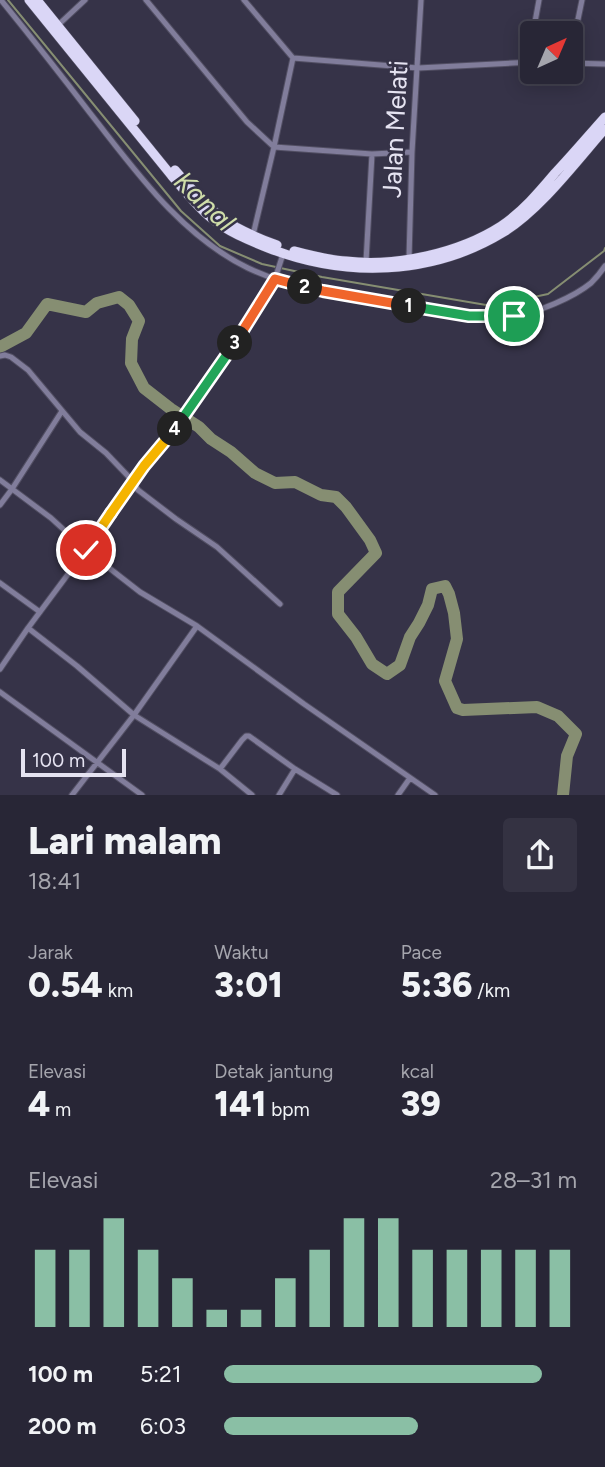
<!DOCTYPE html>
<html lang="id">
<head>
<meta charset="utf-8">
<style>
	:root { --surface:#282636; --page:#343242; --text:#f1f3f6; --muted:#a5a5ad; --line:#444351; --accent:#8abfa5 }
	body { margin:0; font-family:Figtree,sans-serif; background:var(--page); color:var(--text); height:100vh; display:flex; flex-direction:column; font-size:26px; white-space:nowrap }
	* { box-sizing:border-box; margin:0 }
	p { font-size:23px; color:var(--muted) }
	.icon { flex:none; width:38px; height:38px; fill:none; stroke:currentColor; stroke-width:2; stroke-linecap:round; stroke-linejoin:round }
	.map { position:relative; height:795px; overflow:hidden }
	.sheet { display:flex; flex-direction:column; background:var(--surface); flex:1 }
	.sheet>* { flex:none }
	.needle { width:46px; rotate:44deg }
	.tools { position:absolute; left:520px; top:21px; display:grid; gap:14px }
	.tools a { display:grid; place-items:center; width:63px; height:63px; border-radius:7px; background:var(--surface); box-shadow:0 4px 18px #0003,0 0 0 2px var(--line); font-size:35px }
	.scale { position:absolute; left:21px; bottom:18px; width:105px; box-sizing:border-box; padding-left:7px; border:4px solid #e5e3f1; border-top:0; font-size:19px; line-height:24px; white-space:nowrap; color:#e5e3f1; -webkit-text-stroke:5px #363348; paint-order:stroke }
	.pin { position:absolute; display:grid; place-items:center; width:60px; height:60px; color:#fff; margin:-30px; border:4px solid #fff; border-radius:50%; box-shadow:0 2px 7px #0007 }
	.km { position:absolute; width:35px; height:35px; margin:-18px; border-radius:50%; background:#222; color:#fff; font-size:19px; line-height:35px; text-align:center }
	.round { display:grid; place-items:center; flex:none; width:74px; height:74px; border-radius:7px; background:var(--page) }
	.overview { display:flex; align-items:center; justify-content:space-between; height:119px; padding:0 28px }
	h1 { font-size:38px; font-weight:800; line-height:52px }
	.stats { display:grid; grid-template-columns:repeat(3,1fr); gap:10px; height:119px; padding:7px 28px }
	.stats div { display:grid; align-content:center }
	.stats b { font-size:35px; font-weight:800 }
	.stats small { font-size:19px; font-weight:400 }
	.stats p { font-size:19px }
	.chart { height:196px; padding:14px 28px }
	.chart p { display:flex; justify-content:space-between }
	.chart svg { width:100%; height:126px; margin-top:7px; stroke:var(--accent); stroke-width:6 }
	ul { padding:0 28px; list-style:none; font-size:23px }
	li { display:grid; grid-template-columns:112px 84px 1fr; align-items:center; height:52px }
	li i { height:18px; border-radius:9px; background:var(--accent) }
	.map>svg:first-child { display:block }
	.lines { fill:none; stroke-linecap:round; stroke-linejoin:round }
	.stream { stroke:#868e72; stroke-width:2 }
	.river { stroke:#868e72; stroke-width:12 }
	.minor-casing { stroke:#524f63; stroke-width:7 }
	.trunk-casing { stroke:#524f63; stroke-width:10 }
	.minor { stroke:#817d9b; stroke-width:5 }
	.trunk { stroke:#dad6f6; stroke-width:9 }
	.split-1-casing { stroke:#fff; stroke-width:14 }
	.split-2-casing { stroke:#fff; stroke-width:14 }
	.split-3-casing { stroke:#fff; stroke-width:14 }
	.split-4-casing { stroke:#fff; stroke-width:14 }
	.split-5-casing { stroke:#fff; stroke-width:14 }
	.split-6-casing { stroke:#fff; stroke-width:14 }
	.split-1 { stroke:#22a559; stroke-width:9 }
	.split-2 { stroke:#f0652b; stroke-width:9 }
	.split-3 { stroke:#f0652b; stroke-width:9 }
	.split-4 { stroke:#22a559; stroke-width:9 }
	.split-5 { stroke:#f5b400; stroke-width:9 }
	.split-6 { stroke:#f5b400; stroke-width:9 }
	.labels { text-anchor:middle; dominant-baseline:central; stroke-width:5; stroke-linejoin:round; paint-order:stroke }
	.street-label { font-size:26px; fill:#e5e3f1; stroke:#363348 }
	.water-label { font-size:28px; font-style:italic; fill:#cfdda9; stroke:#363348 }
</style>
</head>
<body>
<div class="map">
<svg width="605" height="795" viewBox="0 0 605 795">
	<rect width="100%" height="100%" fill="#363348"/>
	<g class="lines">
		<path class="stream" d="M8,0l173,211 39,35 42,18 60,13 170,29 56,-12 56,-43 1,-3"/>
		<path class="river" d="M0,347l26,-14 21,-29 39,8 11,-9 22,-6 10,8 10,16 -7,18 -1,24 13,25 27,21 28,18 12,12 20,13 24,21 20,10 20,-1 26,13 15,2 10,10 24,33 6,13 -38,39v22l18,23 16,27 15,10 13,-9 10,-28 9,-14 9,-18 4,-16 13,-3 4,8 5,19 3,26 -12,42 12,27 6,2 74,-3 21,9 18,18 -9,22 -4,39"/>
		<g class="minor-casing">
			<path id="minor" d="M1,0c30,37 60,75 89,113 45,57 90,122 158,155 57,27 125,32 186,42 26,5 53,9 80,6 23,-3 60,-19 77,-33 5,-5 10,-11 14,-17
				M146,0l101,122 27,25 98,7 40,-2
				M244,0l49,58 125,10 114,-6
				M56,27l29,-27
				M533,33l6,-33
				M570,58l12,-58
				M527,62l5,-26
				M570,63l35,1
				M253,235l21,-88 19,-89
				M409,259l3,-107 9,-152
				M366,262l6,-108
				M0,356l5,-1 6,2 17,13 52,62 26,21 22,23 10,14 38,29 41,28 63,57
				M0,480l51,38 35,32 54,42 57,34 107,78 131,91
				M0,505l12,-16 50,-78
				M0,583l40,29
				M28,628l49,38 57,49 86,54 32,26
				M0,669l28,-41 58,-78 58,-85 35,-39 67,-98 29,-49 8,-25
				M0,692l142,103
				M220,769l22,-29 4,-4h3l46,33 42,26
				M72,795l62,-80 63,-89
				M279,795l16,-26
				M398,795l12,-17"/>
		</g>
		<g class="trunk-casing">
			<path id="trunk" d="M29,0l142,175c13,15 25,31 40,43 17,14 37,22 57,30 77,30 164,28 236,-16 37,-23 72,-70 101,-103
				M37,0l98,121
				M175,170c18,21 37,43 61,57 13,7 27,13 41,18
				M294,251c17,4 34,9 52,10 50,6 113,-8 155,-35 21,-14 38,-34 54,-53 17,-18 33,-37 50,-56"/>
		</g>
		<use href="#minor" class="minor"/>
		<use href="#trunk" class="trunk"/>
	</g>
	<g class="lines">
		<g class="split-1-casing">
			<path id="split-1" d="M409,306l60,10h45"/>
		</g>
		<g class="split-2-casing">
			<path id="split-2" d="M305,287l18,4 86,15"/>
		</g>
		<g class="split-3-casing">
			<path id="split-3" d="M235,343l40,-64 30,8"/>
		</g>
		<g class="split-4-casing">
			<path id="split-4" d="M175,429l60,-86"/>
		</g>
		<g class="split-5-casing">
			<path id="split-5" d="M111,513l33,-47 31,-37"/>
		</g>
		<g class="split-6-casing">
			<path id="split-6" d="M86,550l25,-37"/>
		</g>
		<use href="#split-1" class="split-1"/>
		<use href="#split-2" class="split-2"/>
		<use href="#split-3" class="split-3"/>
		<use href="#split-4" class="split-4"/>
		<use href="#split-5" class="split-5"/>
		<use href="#split-6" class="split-6"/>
	</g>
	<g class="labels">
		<g class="street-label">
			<text transform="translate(395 129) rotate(-87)">Jalan Melati</text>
		</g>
		<g class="water-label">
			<text transform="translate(205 201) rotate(44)">Kanal</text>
		</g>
	</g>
</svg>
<div class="tools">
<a><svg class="needle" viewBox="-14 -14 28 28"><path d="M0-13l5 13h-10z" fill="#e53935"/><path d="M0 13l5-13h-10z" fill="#a5a5ad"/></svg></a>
</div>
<div class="scale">100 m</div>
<div class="pin" style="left:514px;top:316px;background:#1e9e55"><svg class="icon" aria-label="arrive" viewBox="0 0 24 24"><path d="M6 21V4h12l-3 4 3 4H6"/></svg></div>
<div class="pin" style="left:86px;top:550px;background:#d93025"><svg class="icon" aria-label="check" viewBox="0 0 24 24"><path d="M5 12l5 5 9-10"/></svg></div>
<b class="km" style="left:409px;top:306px">1</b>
<b class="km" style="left:305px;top:287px">2</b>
<b class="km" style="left:235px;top:343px">3</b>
<b class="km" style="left:175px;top:429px">4</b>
</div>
<section class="sheet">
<div class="overview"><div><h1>Lari malam</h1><p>18:41</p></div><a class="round"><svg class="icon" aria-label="share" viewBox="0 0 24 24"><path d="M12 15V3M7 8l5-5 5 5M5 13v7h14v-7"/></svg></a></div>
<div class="stats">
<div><p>Jarak</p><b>0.54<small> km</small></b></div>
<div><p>Waktu</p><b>3:01</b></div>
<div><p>Pace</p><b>5:36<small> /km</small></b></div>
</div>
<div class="stats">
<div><p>Elevasi</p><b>4<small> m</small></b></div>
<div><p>Detak jantung</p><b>141<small> bpm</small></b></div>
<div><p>kcal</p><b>39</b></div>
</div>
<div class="chart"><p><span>Elevasi</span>28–31 m</p>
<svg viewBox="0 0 160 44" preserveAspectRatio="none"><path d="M5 44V17M15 44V17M25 44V6M35 44V17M45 44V27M55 44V38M65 44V38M75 44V27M85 44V17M95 44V6M105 44V6M115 44V17M125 44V17M135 44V17M145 44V17M155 44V17"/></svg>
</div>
<ul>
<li><b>100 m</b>5:21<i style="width:90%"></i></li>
<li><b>200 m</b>6:03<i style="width:55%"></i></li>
</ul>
</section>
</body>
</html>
